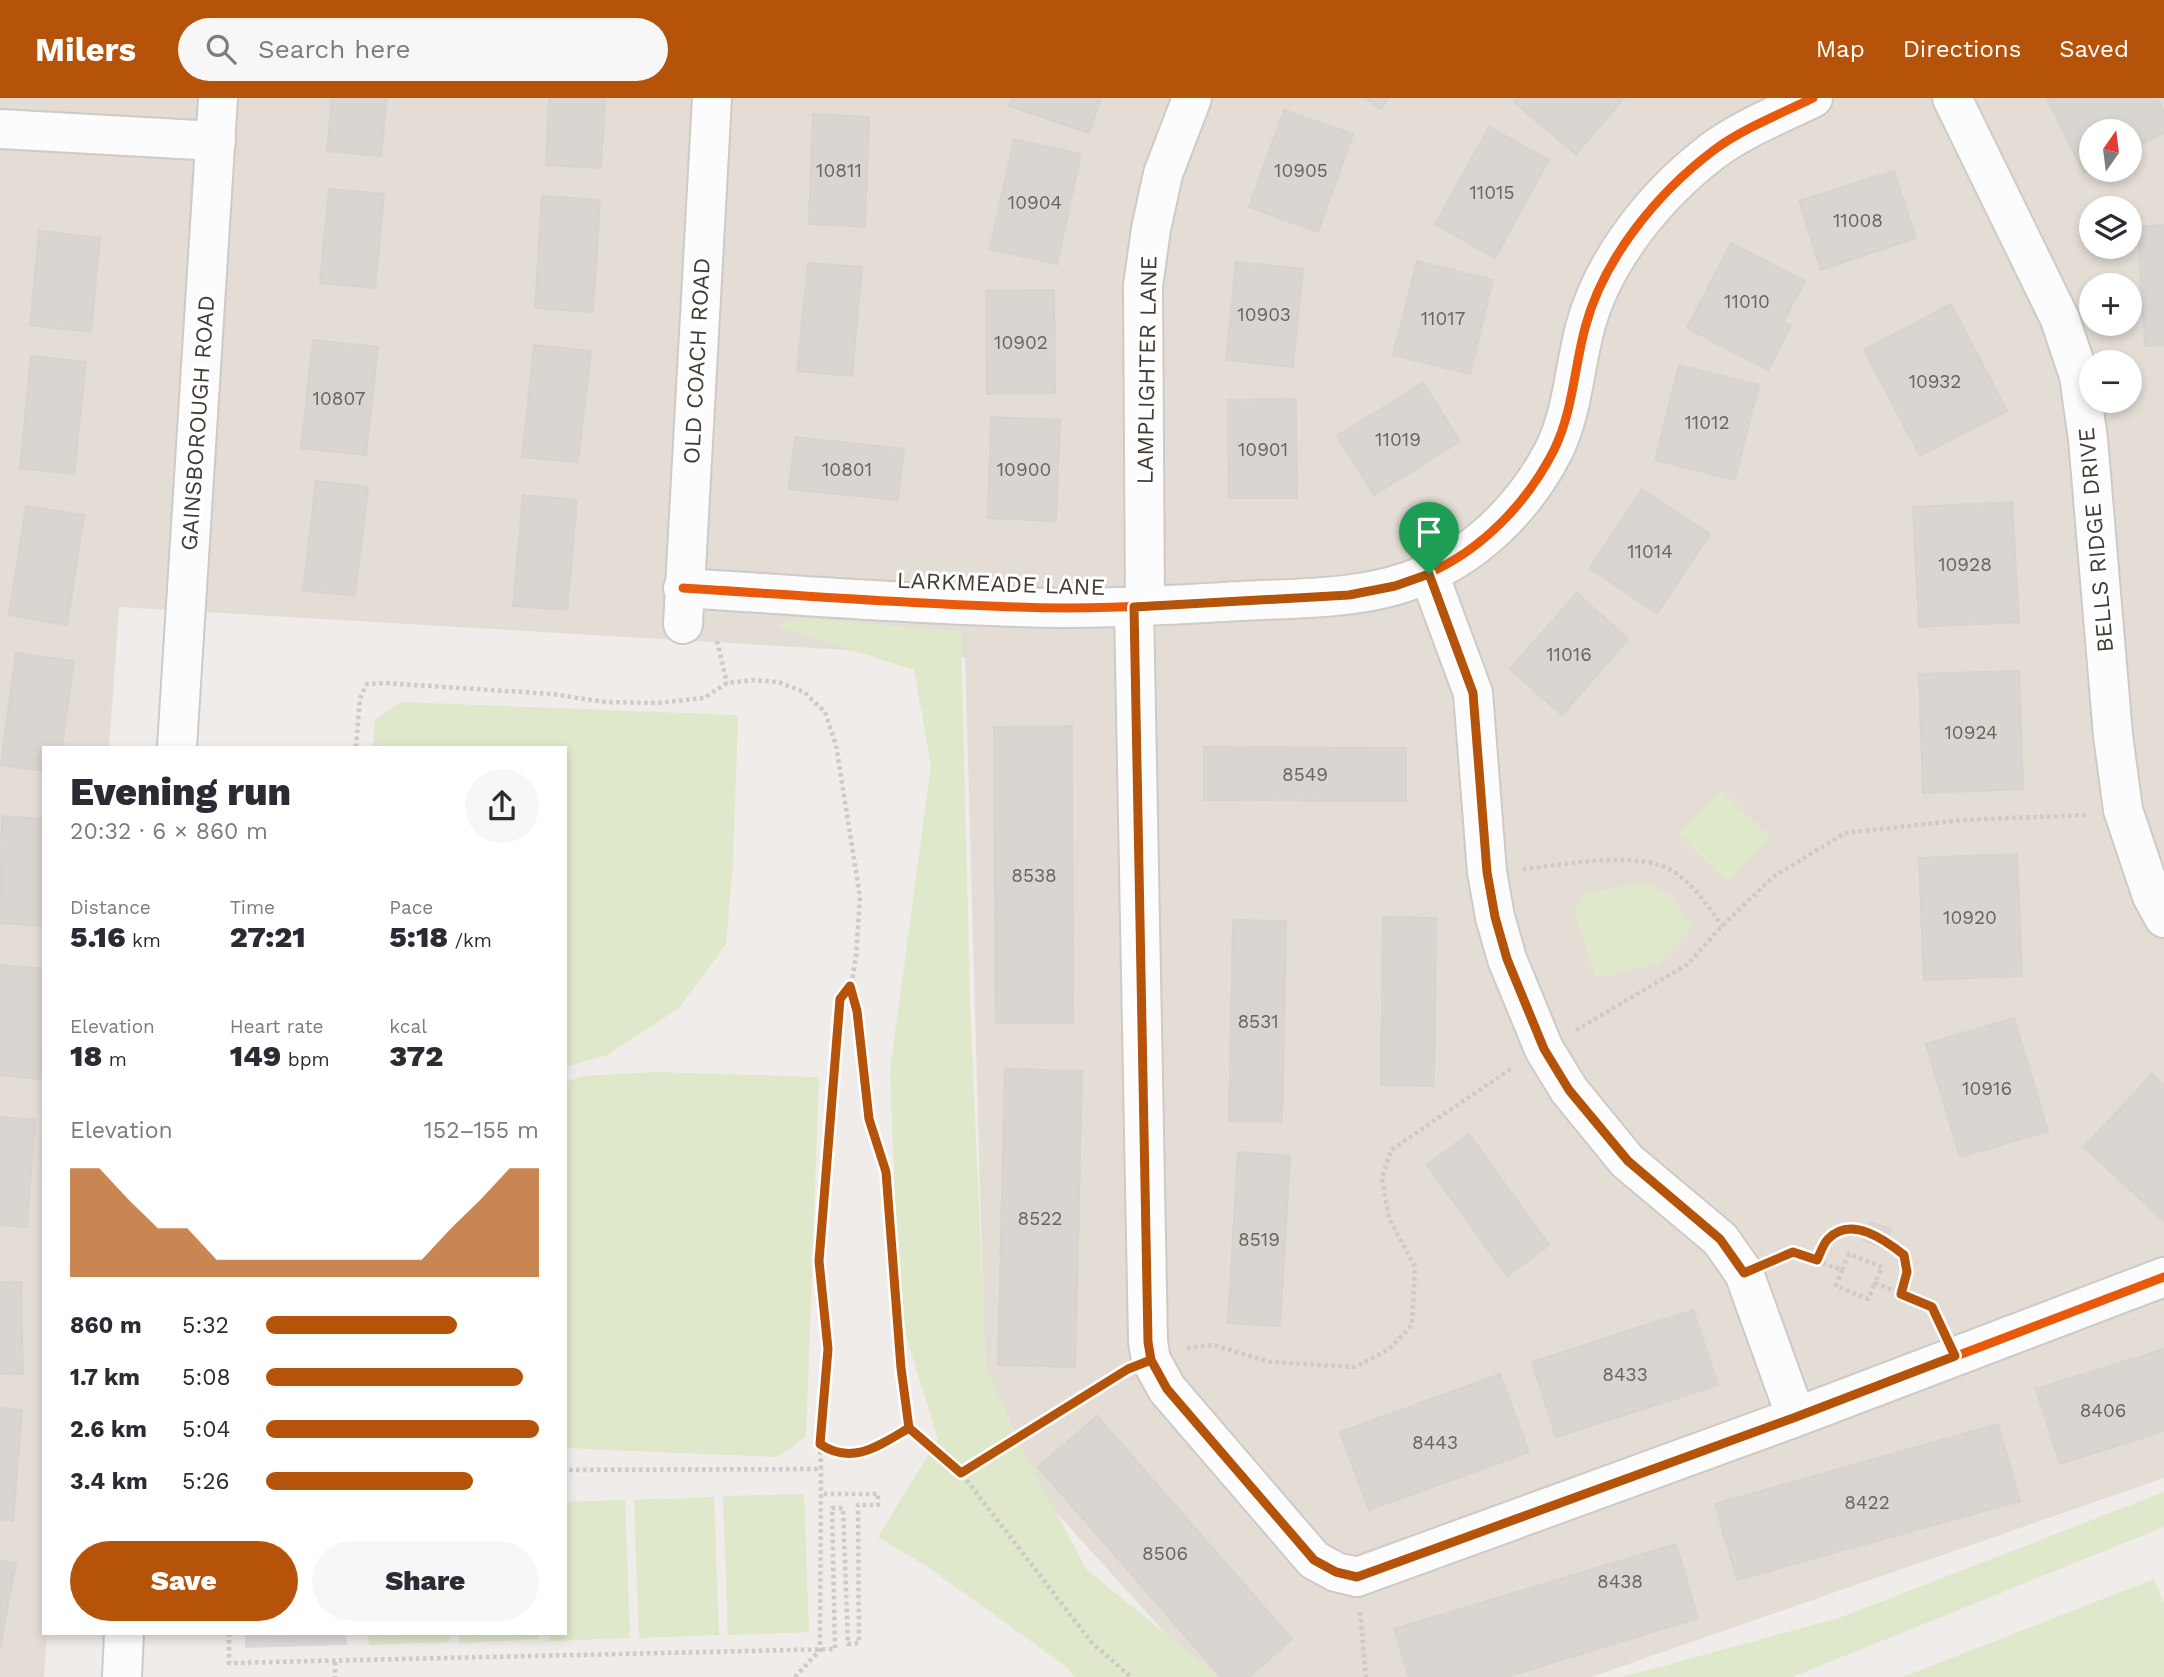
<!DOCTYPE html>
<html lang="en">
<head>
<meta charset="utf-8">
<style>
	:root { --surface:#fff; --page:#f7f7f7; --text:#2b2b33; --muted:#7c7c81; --accent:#b45309 }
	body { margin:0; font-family:"Work Sans",sans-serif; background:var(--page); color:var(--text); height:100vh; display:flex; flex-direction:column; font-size:26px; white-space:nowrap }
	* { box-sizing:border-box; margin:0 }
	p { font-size:23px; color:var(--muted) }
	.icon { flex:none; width:38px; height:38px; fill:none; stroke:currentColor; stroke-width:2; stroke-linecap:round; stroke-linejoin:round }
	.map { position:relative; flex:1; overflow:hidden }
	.details { position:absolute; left:42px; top:648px; width:525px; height:889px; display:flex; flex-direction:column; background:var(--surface); border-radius:0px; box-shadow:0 4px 10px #0003 }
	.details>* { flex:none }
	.needle { width:46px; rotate:14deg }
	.tools { position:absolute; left:2079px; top:21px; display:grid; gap:14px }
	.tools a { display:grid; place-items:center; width:63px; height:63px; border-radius:50%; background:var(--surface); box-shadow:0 4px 10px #0003; font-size:35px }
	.pin { position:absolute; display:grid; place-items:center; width:60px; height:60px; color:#fff; margin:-72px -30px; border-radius:50% 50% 50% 0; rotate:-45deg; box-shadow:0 0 7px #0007 }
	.pin .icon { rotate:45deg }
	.round { display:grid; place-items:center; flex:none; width:74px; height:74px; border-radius:37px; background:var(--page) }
	.overview { display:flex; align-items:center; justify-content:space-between; height:119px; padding:0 28px }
	h1 { font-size:38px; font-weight:800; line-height:52px }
	.stats { display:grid; grid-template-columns:repeat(3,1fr); gap:10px; height:119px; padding:7px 28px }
	.stats div { display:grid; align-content:center }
	.stats b { font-size:30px; font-weight:800 }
	.stats small { font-size:19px; font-weight:400 }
	.stats p { font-size:19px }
	.chart { height:196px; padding:14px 28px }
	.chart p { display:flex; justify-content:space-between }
	.chart svg { width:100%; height:126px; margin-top:7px; fill:var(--accent); opacity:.7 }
	.action { display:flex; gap:14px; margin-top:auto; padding:14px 28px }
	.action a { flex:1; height:80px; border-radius:42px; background:var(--accent); color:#fff; font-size:28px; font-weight:800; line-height:80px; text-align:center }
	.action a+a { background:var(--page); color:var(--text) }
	ul { padding:0 28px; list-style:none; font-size:23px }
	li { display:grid; grid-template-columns:112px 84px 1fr; align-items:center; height:52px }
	li i { height:18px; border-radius:9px; background:var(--accent) }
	header { display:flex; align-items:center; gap:42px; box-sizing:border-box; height:98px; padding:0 35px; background:var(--accent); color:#fff }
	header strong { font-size:33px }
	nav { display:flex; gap:38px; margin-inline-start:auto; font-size:24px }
	.search { width:490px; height:63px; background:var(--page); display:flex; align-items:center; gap:18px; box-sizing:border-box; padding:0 24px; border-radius:38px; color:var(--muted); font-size:26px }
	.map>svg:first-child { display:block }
	.residential { fill:#e3ddd6; fill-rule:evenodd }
	.green { fill:#dfe8ca }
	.parking { fill:#dedbd9 }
	.building { fill:#d9d5d1; stroke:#d7d3cf; stroke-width:2 }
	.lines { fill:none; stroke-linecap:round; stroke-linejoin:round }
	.minor-casing { stroke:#cdcac7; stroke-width:42 }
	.path { stroke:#cdcac7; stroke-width:4.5; stroke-dasharray:3.5 3.5; stroke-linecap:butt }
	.minor { stroke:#fdfcfc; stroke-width:38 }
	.cycleway-casing { stroke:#fff; stroke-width:13 }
	.cycleway { stroke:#e8590c; stroke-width:9 }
	.route-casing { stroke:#fff; stroke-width:14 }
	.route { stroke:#b45309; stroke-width:9 }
	.labels { text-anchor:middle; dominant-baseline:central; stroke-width:6; stroke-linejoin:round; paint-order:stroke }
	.number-label { font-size:19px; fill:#6a645d }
	.street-label { font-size:23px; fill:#443d35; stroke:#fff }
</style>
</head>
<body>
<header>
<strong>Milers</strong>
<div class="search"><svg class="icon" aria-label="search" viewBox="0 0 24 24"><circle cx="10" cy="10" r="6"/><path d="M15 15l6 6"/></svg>Search here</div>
<nav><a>Map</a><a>Directions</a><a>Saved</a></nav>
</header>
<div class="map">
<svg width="2164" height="1579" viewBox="0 0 2164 1579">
	<rect width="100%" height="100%" fill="#efece9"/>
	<path class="residential" d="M0,0h2164v1380l-573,199h-386l-218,-241 -22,-779 -846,-50 -10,140h-65v886h3l-3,44h-44zM2091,33h39v39h-39zM2091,110h39v39h-39zM2091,187h39v39h-39zM2091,264h39v39h-39z"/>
	<path class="green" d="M801,520l160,13 9,373 16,363 41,91 59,111 133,108h-144l-11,-12 -136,-98 -50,-30 60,-98 -38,-122 -10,-246 41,-306 -17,-95 -139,-44z
		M401,604l337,13 -5,147 -7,82 -47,64 -72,47 -42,12v-320h-192l2,-27z
		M1721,692l50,48 -43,44 -50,-48z
		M1643,784l29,14 20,31 -33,36 -63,16 -22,-68 10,-17z
		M653,974l166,5 -13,359 -28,21 -213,-9v-366l19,-6z
		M2164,1394v35l-372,150h-170l217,-59z
		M804,1396l5,138 -81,3 -5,-139z
		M714,1399l5,138 -80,3 -5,-138z
		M625,1402l5,138 -80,3 -1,-8h16v-131z
		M2154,1481l10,24v74h-261z
		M368,1535h81v9l-80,3z
		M459,1535h80v6l-80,4z"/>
	<path class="parking" d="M245,1535h101l1,12 -102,3z"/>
	<path class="building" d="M332,0h55l-6,58 -54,-5z
		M549,0h56l-4,70 -55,-3z
		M1012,0h89l-12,35 -80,-27z
		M1366,0h23l-8,11z
		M1517,0h107l-48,56 -62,-52z
		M2047,0h110l7,14v21l-34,17v-19h-39v38l-7,4z
		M1284,12l69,24 -35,98 -69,-25z
		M813,16l56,3 -4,110 -56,-3z
		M1489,29l60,33 -54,98 -60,-34z
		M1014,41l67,15 -24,110 -67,-15z
		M1894,73l22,67 -95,32 -22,-69z
		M329,91l55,5 -9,94 -55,-5z
		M542,98l58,4 -7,112 -58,-4z
		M2164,127v120l-19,1 -7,-119z
		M39,133l61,7 -9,94 -61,-7z
		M1731,145l74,38 -22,41 8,4 -23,44 -81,-42z
		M1417,163l76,19 -23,94 -77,-19z
		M1236,164l67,7 -10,98 -67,-7z
		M808,165l54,4 -10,109 -55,-5z
		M1054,192l1,103 -68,1 -1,-103z
		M1951,206l56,107 -87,45 -56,-106z
		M313,242l65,7 -12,108 -65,-7z
		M534,247l57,6 -13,111 -56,-5z
		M31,258l55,6 -12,112 -54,-6z
		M1679,267l80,20 -24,95 -80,-20z
		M1423,285l37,58 -86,54 -37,-59z
		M1296,301l1,99h-68l-1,-98z
		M991,319l69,3 -4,101 -68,-3z
		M795,339l109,12 -6,51 -109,-11z
		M316,383l52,6 -13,109 -52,-6z
		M1642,391l68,45 -53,79 -67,-45z
		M523,397l54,5 -10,110 -54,-4z
		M2012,404l7,120 -100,5 -6,-120z
		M26,408l58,9 -17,110 -58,-10z
		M1577,495l51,46 -66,76 -52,-46z
		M16,555l58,8 -12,86h-18v24l-43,-6z
		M2019,573l4,118 -100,4 -4,-119z
		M1072,628l1,297h-77l-2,-296z
		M1204,649l202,1v53l-202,-1z
		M2,718l42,3 -1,107 -43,-3z
		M2017,756l5,122 -98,4 -5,-122z
		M1383,819l53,1 -2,168 -53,-1z
		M1233,822l53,1 -4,201 -53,-1z
		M0,867l44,4v62l-4,48 -40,-4z
		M2014,920l34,113 -88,26 -34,-113z
		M1005,971l77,2 -7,296 -77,-2z
		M2152,976l12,12v135l-80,-74z
		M0,1019l35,3 -8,107 -27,-2z
		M1469,1036l80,111 -42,31 -80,-111z
		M1238,1054l52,4 -10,170 -52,-3z
		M1870,1124l21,7 -8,19 -20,-8z
		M0,1184h21l2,92h-23z
		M1693,1212l25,75 -162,52 -24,-75z
		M2164,1251v82l-104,33 -24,-75z
		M1500,1276l29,78 -160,58 -29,-78z
		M0,1310l22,2 -9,111 -13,-1z
		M1097,1318l195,223 -43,38h-28l-183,-210z
		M1998,1326l22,77 -283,79 -22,-76z
		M1676,1446l22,74 -192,59h-97l-15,-48z
		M0,1462l16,3 -16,85z"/>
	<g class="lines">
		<g class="minor-casing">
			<path id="minor" d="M1952,0l108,221 19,57 9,63 25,296 10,75 29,86 12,22
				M0,31l216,12
				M1429,476l44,119 14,179 8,45 12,42 37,90 25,41 58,71 93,78 24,34 52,144
				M683,490c112,7 224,16 335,19 75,3 149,-2 223,-6 62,-3 128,-1 186,-27 55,-24 100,-71 127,-124 19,-39 20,-81 31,-122 18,-69 72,-135 129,-178 30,-22 66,-36 99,-52
				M1145,508l-2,-320 8,-57 12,-55 29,-76
				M1134,509l14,735 3,18 16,29 147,171 22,12 21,5 439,-160 368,-140
				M683,526l29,-526
				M177,649l41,-649
				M122,1579l2,-44"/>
		</g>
		<path class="path" d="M717,543l10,42
			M356,649l4,-49 7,-14 18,-1 167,11 53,8 53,1 46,-5 23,-15 27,-3 24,2 26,10 21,20 11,33 24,152 -4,59 -5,30 -11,13 -21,262 9,88 -8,95 1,25 -256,1
			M1523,771c40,-4 119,-20 153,4 19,14 33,34 46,53
			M851,888l6,25 12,108 17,53 15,197 8,59 52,45 131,170 39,34
			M1576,932l112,-66 34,-38 51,-49 72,-44 117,-13 124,-5
			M1777,1161l16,-7 49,18 7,-16 33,13 -7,16 57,24 7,15
			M1817,1162c3,-6 6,-16 11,-21 22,-24 57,1 76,16l3,17 -6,22
			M1842,1172l-6,16 32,13 7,-16
			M1187,1250l26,-3 57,17 85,5 33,-17 24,-25 3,-58 -26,-49 -7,-40 9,-28 121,-82
			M821,1347c31,20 60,-1 88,-17
			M961,1375l157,-97
			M1360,1514l6,65
			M229,1535v30l606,-14 -3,-141h11l5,136 11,-1 -1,-138h20v-11h-56
			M335,1564v15
			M795,1579l25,-27 1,-181"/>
		<use href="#minor" class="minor"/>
		<g class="cycleway-casing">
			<path id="cycleway" d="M683,490c112,7 224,16 335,19 75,3 149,-2 223,-6 62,-3 128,-1 186,-27 55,-24 100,-71 127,-124 19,-39 20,-81 31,-122 18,-69 72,-135 129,-178 30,-22 66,-36 99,-52
				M1134,509l14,735 3,18 16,29 147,171 22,12 21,5 439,-160 368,-140"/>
		</g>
		<use href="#cycleway" class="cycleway"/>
	</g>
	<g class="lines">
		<g class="route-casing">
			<path id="route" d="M1429,476l-34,12 -46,9 -215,12 14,735 3,18 -23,9 -167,104 -52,-45c-29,17 -57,38 -89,16l8,-95 -9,-88 21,-262 10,-13 7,25 12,108 17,53 15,196 8,60 52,45 167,-104 23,-9 16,29 147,171 22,12 21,5 439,-160 159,-61 -23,-49 -31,-13 6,-22 -3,-17c-19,-15 -53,-40 -76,-16 -5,5 -8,15 -11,21l-24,-8 -49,21 -24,-34 -92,-78 -59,-71 -25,-41 -37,-90 -12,-42 -8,-45 -14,-179 -44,-119"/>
		</g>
		<use href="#route" class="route"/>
	</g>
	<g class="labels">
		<g class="number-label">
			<text x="839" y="72">10811</text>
			<text x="1301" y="72">10905</text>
			<text x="1492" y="94">11015</text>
			<text x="1035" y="104">10904</text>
			<text x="1858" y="122">11008</text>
			<text x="1747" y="203">11010</text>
			<text x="1264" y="216">10903</text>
			<text x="1443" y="220">11017</text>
			<text x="1021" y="244">10902</text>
			<text x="1935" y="283">10932</text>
			<text x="339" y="300">10807</text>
			<text x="1707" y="324">11012</text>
			<text x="1398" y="341">11019</text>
			<text x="1263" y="351">10901</text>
			<text x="847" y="371">10801</text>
			<text x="1024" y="371">10900</text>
			<text x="1650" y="453">11014</text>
			<text x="1965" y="466">10928</text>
			<text x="1569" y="556">11016</text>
			<text x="1971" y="634">10924</text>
			<text x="1305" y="676">8549</text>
			<text x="1034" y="777">8538</text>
			<text x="1970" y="819">10920</text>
			<text x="1258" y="923">8531</text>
			<text x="1987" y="990">10916</text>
			<text x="1040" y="1120">8522</text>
			<text x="1259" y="1141">8519</text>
			<text x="1625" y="1276">8433</text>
			<text x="2103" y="1312">8406</text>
			<text x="1435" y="1344">8443</text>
			<text x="1867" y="1404">8422</text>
			<text x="1165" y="1455">8506</text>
			<text x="1620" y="1483">8438</text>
		</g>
		<g class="street-label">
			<text transform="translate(697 263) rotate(-87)">OLD COACH ROAD</text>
			<text transform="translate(1147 272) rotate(-89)">LAMPLIGHTER LANE</text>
			<text transform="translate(198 325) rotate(-86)">GAINSBOROUGH ROAD</text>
			<text transform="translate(2096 442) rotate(-95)">BELLS RIDGE DRIVE</text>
			<text transform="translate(1001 486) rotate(2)">LARKMEADE LANE</text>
		</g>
	</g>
</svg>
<div class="tools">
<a><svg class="needle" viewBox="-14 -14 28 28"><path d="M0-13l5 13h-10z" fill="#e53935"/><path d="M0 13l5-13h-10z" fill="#7c7c81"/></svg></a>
<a><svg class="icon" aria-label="layers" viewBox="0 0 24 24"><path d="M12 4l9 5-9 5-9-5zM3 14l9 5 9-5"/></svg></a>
<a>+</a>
<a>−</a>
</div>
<div class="pin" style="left:1429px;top:476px;background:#1e9e55"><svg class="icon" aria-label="arrive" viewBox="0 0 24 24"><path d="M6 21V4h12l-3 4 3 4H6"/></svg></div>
<section class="details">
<div class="overview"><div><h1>Evening run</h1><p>20:32 · 6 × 860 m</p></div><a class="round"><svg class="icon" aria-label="share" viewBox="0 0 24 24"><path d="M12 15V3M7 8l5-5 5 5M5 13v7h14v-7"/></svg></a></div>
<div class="stats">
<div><p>Distance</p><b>5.16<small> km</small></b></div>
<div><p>Time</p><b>27:21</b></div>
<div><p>Pace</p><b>5:18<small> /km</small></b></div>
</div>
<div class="stats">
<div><p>Elevation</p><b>18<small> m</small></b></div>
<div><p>Heart rate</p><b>149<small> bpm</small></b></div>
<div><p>kcal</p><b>372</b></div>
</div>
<div class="chart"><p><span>Elevation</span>152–155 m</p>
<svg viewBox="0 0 160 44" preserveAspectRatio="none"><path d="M0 44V6L10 6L20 17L30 27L40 27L50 38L60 38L70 38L80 38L90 38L100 38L110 38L120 38L130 27L140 17L150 6L160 6V44z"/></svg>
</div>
<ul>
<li><b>860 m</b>5:32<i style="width:70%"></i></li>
<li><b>1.7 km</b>5:08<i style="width:94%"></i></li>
<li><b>2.6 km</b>5:04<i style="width:100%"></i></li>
<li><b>3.4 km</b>5:26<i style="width:76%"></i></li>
</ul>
<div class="action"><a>Save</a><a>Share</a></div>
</section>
</div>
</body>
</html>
